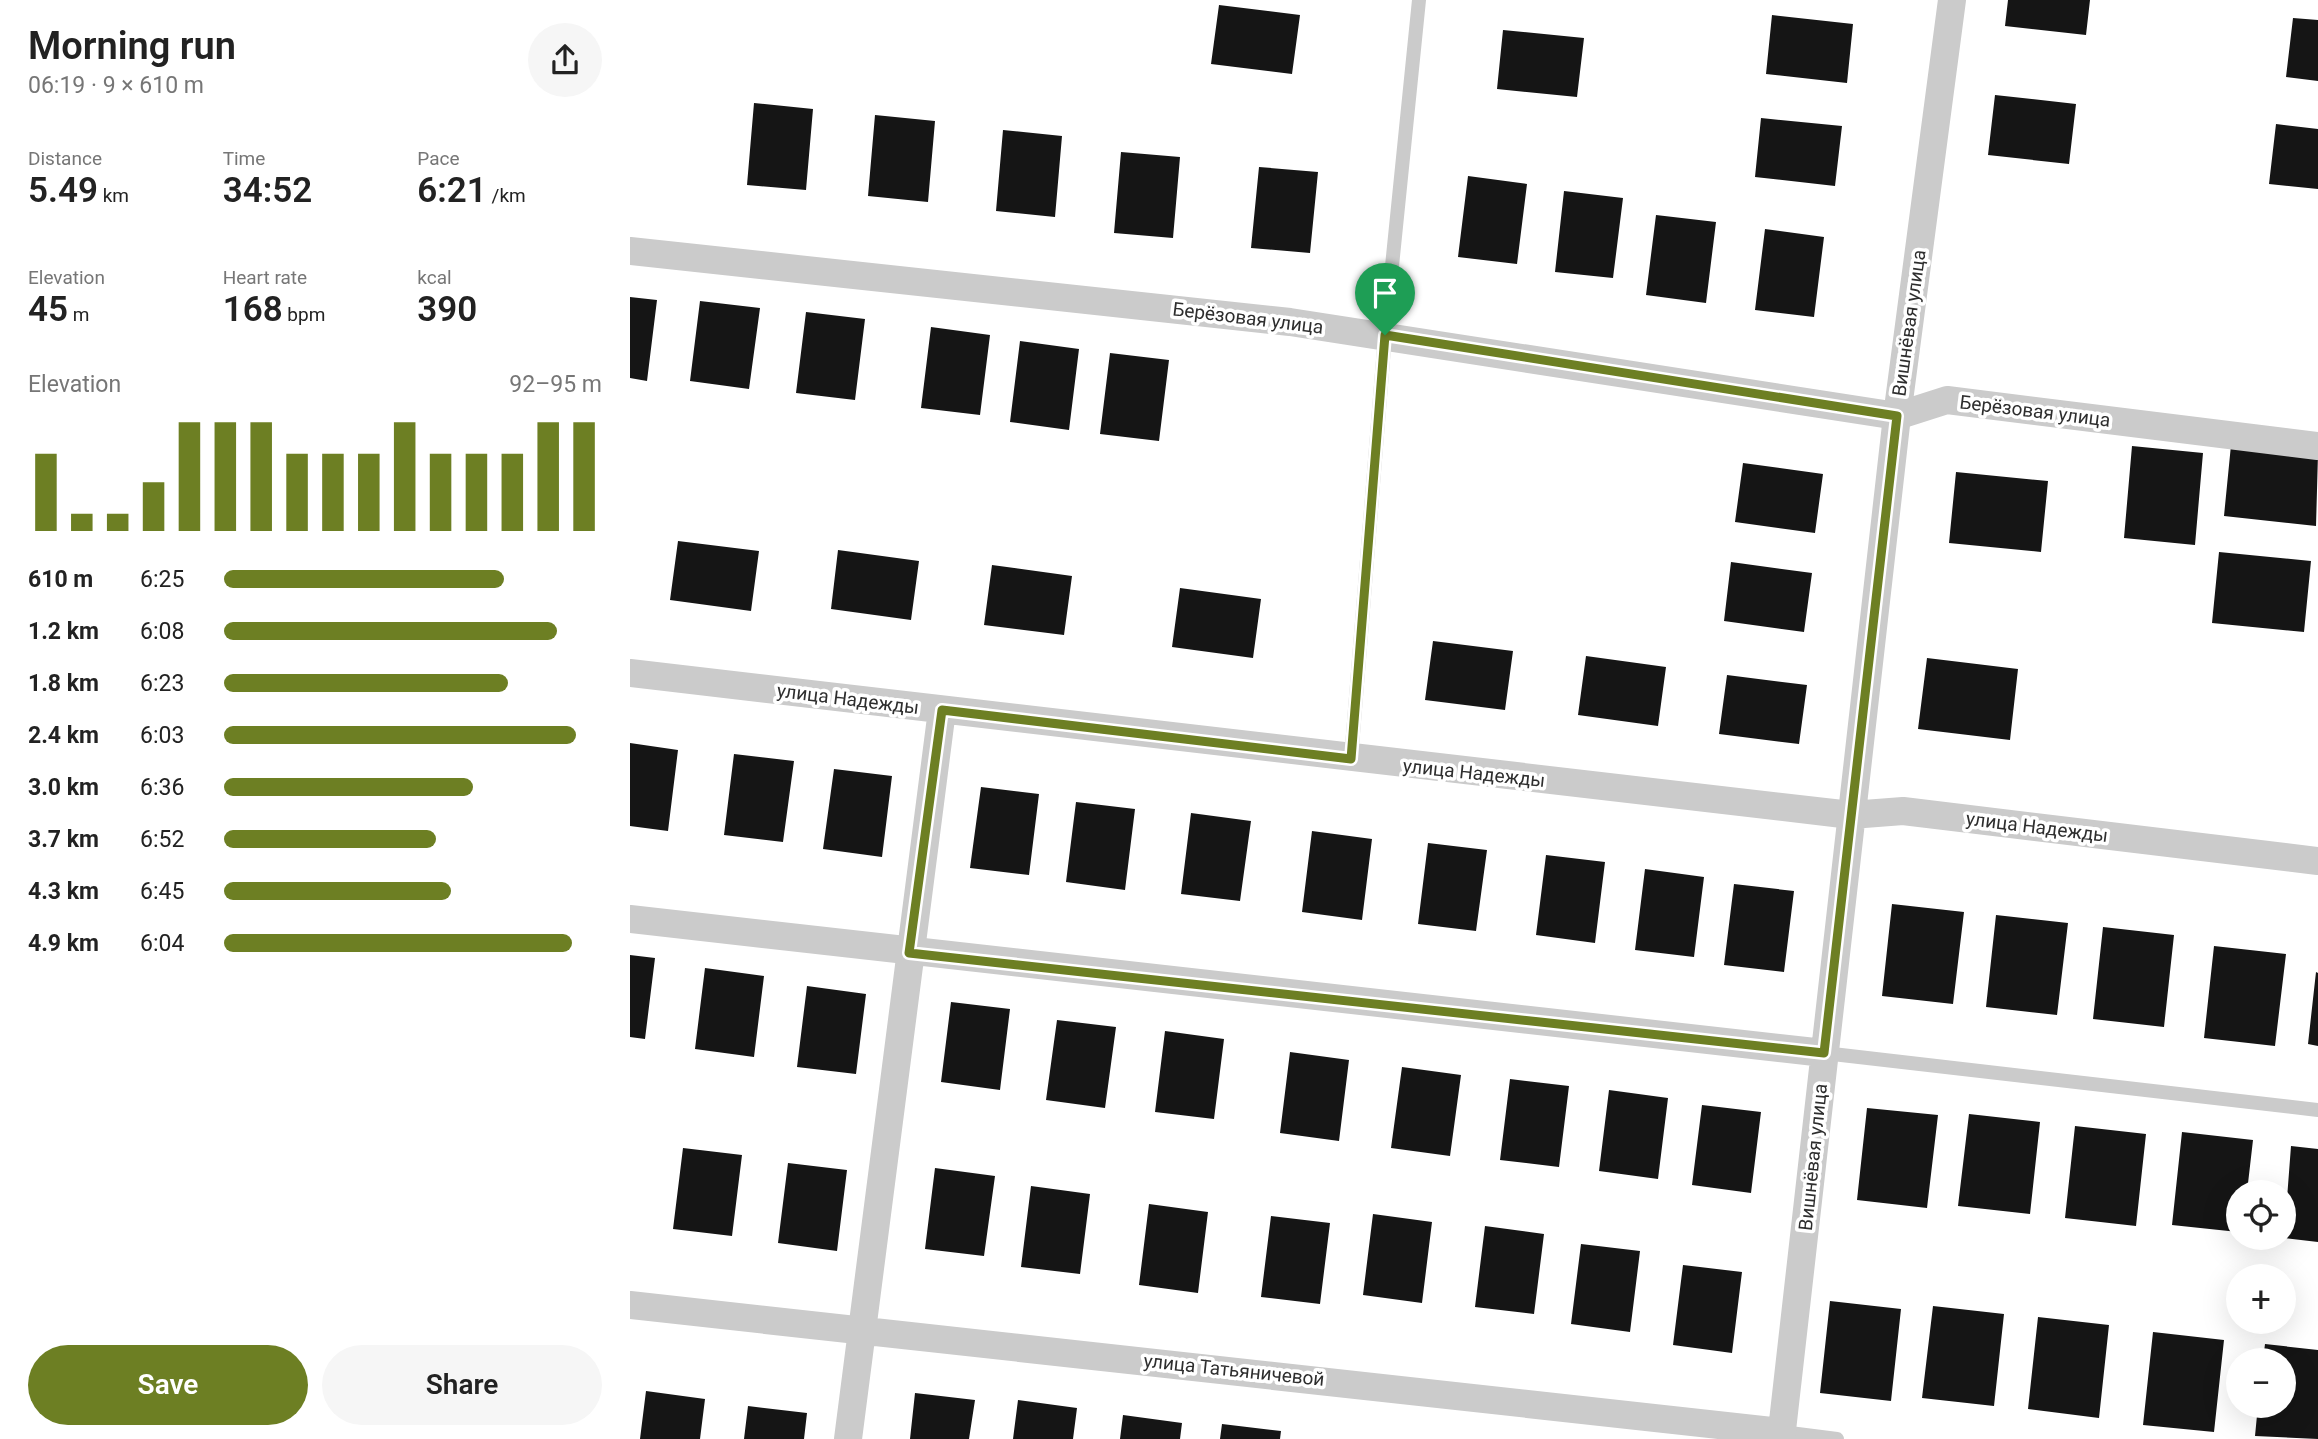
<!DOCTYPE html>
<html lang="en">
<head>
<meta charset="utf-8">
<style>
	:root { --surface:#fff; --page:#f6f6f6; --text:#222; --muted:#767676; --accent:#6d7f23 }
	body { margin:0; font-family:Roboto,sans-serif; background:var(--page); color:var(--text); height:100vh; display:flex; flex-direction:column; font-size:26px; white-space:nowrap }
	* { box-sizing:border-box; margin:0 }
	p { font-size:23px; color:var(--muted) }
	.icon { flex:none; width:38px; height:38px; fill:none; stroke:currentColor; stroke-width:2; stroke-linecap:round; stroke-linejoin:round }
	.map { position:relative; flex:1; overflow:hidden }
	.sheet { display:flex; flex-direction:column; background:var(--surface); width:630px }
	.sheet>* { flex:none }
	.controls { position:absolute; left:1596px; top:1180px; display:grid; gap:14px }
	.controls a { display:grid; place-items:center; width:70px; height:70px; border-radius:50%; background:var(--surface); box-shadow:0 7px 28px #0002; font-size:35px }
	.pin { position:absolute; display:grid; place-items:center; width:60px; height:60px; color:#fff; margin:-72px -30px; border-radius:50% 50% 50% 0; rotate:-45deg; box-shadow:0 0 7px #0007 }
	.pin .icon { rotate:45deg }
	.round { display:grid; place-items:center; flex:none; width:74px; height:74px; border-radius:37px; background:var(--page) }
	.overview { display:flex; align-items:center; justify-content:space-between; height:119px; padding:0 28px }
	h1 { font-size:38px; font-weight:600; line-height:52px }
	.metrics { display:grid; grid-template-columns:repeat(3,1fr); gap:10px; height:119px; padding:7px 28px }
	.metrics div { display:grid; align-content:center }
	.metrics b { font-size:35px; font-weight:600 }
	.metrics small { font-size:19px; font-weight:400 }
	.metrics p { font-size:19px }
	.chart { height:196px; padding:14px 28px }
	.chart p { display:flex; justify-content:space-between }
	.chart svg { width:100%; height:126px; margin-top:7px; stroke:var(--accent); stroke-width:6 }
	.button { display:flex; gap:14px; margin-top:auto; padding:14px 28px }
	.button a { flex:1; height:80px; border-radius:42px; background:var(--accent); color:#fff; font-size:28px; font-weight:600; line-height:80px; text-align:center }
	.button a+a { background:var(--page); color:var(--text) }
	ul { padding:0 28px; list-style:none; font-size:23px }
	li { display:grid; grid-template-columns:112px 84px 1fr; align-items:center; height:52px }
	li i { height:18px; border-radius:9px; background:var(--accent) }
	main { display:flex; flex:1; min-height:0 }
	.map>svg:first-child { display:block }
	.building { fill:#151515 }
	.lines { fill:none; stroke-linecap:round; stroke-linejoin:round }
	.service { stroke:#cbcbcb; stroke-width:14 }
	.minor { stroke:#cbcbcb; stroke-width:28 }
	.route-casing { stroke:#fff; stroke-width:14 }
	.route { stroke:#6d7f23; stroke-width:9 }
	.labels { text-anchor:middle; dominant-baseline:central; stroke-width:7; stroke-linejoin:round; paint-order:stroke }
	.street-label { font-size:19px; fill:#2e2e2e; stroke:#fff }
</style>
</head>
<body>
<main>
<section class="sheet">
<div class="overview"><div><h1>Morning run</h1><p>06:19 · 9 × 610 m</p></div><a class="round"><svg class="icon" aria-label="share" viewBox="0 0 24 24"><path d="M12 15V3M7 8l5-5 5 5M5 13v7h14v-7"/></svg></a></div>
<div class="metrics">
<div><p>Distance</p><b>5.49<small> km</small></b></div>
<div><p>Time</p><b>34:52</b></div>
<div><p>Pace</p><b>6:21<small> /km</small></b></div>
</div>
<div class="metrics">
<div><p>Elevation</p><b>45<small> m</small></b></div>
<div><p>Heart rate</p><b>168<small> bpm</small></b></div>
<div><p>kcal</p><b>390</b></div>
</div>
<div class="chart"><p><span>Elevation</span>92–95 m</p>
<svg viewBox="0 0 160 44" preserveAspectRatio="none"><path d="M5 44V17M15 44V38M25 44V38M35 44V27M45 44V6M55 44V6M65 44V6M75 44V17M85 44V17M95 44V17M105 44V6M115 44V17M125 44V17M135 44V17M145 44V6M155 44V6"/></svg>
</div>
<ul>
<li><b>610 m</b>6:25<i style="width:74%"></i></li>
<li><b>1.2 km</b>6:08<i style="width:88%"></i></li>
<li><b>1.8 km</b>6:23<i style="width:75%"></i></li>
<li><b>2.4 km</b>6:03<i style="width:93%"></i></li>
<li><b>3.0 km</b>6:36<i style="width:66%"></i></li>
<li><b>3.7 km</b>6:52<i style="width:56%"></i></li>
<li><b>4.3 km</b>6:45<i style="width:60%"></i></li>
<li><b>4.9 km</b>6:04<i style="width:92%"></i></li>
</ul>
<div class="button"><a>Save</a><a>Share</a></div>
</section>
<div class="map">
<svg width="1688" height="1439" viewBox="0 0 1688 1439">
	<rect width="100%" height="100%" fill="#fff"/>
	<path class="building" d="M1378,0h82l-4,35 -81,-9z
		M589,5l81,10 -8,59 -81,-10z
		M1142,15l81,9 -6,59 -81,-9z
		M1663,18l25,2v61l-32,-4z
		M873,30l81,8 -7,59 -80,-8z
		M1365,95l81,9 -7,60 -81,-9z
		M124,103l59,6 -7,81 -59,-5z
		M245,115l60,6 -7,81 -60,-6z
		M1131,118l81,8 -7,60 -80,-9z
		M1646,124l42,5v60l-49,-5z
		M373,130l59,6 -7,81 -59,-6z
		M491,152l59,5 -7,81 -59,-5z
		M629,167l59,5 -8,81 -59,-5z
		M838,176l59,8 -10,80 -59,-7z
		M934,191l59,7 -10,80 -58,-6z
		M1026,215l60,7 -10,81 -60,-8z
		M1135,229l59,8 -10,80 -59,-7z
		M0,297l27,3 -10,81 -17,-3z
		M70,301l60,7 -11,81 -59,-8z
		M176,312l59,7 -10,81 -59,-7z
		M301,327l59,8 -10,80 -59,-7z
		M390,341l59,8 -10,81 -59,-8z
		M480,353l59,7 -10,81 -59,-7z
		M1601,445l87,9 -2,72 -92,-10z
		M1502,446l71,7 -8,92 -71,-7z
		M1113,463l80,11 -8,59 -80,-11z
		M1326,472l92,9 -7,71 -92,-9z
		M48,541l81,10 -8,60 -81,-11z
		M208,550l81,11 -8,59 -80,-11z
		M1589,552l92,9 -7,71 -92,-9z
		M1101,562l81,11 -8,59 -80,-11z
		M362,565l80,11 -8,59 -80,-10z
		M550,588l81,11 -8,59 -81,-11z
		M803,641l80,10 -8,59 -80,-10z
		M956,656l80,11 -8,59 -80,-11z
		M1297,658l91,11 -8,71 -92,-11z
		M1097,675l80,10 -8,59 -80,-10z
		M0,743l48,7 -10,81 -38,-5z
		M104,754l60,7 -11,81 -59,-7z
		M204,769l58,7 -10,81 -59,-8z
		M351,787l58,7 -10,81 -59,-7z
		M446,802l59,7 -10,81 -59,-8z
		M561,813l60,8 -11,80 -59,-7z
		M682,831l60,8 -10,81 -60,-8z
		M798,843l59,7 -11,81 -58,-7z
		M916,855l59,7 -10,81 -59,-8z
		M1015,869l59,8 -10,80 -59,-7z
		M1104,884l60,7 -10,81 -60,-7z
		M1262,904l72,8 -11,92 -71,-8z
		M1366,915l72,8 -11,92 -71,-8z
		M1473,927l71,8 -10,92 -71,-8z
		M1584,946l72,8 -11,92 -71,-8z
		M0,955l25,3 -10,81 -15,-2z
		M75,968l59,8 -10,81 -59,-8z
		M1686,972l2,1v73l-10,-2z
		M177,986l59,8 -10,80 -59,-7z
		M321,1002l59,7 -10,81 -59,-8z
		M427,1020l59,7 -11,81 -59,-8z
		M535,1031l59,8 -10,80 -59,-7z
		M660,1052l59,8 -10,81 -59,-8z
		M772,1067l59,8 -11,81 -59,-8z
		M880,1079l59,7 -10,81 -59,-7z
		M979,1090l59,8 -10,81 -59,-8z
		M1072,1105l59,7 -10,81 -59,-8z
		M1237,1108l71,7 -11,93 -70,-8z
		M1339,1114l71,8 -10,92 -72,-8z
		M1445,1126l71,8 -10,92 -71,-8z
		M1552,1132l71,8 -6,52h-9v40l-66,-7z
		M1661,1146l27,3v93l-34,-4z
		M53,1148l59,7 -10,81 -59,-7z
		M158,1163l59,7 -10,81 -59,-8z
		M305,1168l60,8 -11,80 -59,-7z
		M401,1186l59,8 -10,80 -59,-7z
		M519,1204l59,8 -10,81 -59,-8z
		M743,1214l59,8 -10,81 -59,-8z
		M641,1216l59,7 -10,81 -59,-7z
		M855,1226l59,8 -10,80 -59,-7z
		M951,1244l59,7 -10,81 -59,-8z
		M1053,1265l59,7 -10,81 -59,-8z
		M1200,1301l71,8 -10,92 -71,-8z
		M1303,1306l71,8 -10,92 -72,-8z
		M1408,1317l71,8 -10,93 -71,-9z
		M1523,1332l71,8 -10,92 -71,-7z
		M1635,1344l53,6v89l-63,-3 3,-31h26v-45h-21z
		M16,1391l59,8 -5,40h-60z
		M285,1393l60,7 -6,39h-59z
		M388,1400l59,8 -4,31h-60z
		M118,1406l59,7 -3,26h-60z
		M493,1415l59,8 -2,16h-60z
		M592,1424l59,7 -1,8h-60z"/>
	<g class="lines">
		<path class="service" d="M721,759l34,-424 34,-335
			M1194,1053l494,57
			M1152,1432l55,7"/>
		<path class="minor" d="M0,251l660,71 607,94 50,-16 371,46
			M0,673l1221,142 52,-4 415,50
			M0,919l1194,134
			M0,1305l1152,127
			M218,1439l94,-729
			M1151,1439l116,-1023 55,-416"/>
	</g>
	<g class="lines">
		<g class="route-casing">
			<path id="route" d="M755,335l512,81 -73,637 -915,-100 33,-243 409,49z"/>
		</g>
		<use href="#route" class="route"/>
	</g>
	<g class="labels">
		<g class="street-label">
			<text transform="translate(618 318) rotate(7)">Берёзовая улица</text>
			<text transform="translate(1279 323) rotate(-82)">Вишнёвая улица</text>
			<text transform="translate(1405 411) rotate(7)">Берёзовая улица</text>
			<text transform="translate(218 699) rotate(7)">улица Надежды</text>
			<text transform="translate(844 773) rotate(6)">улица Надежды</text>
			<text transform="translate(1407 827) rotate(7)">улица Надежды</text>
			<text transform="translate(1183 1157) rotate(-84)">Вишнёвая улица</text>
			<text transform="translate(604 1370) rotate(6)">улица Татьяничевой</text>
		</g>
	</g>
</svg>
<div class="controls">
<a><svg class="icon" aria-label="locate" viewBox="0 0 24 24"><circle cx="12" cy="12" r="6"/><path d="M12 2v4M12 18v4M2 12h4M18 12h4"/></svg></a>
<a>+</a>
<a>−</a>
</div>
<div class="pin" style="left:755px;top:335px;background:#1e9e55"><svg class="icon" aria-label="arrive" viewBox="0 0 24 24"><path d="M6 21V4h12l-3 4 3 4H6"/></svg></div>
</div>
</main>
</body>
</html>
